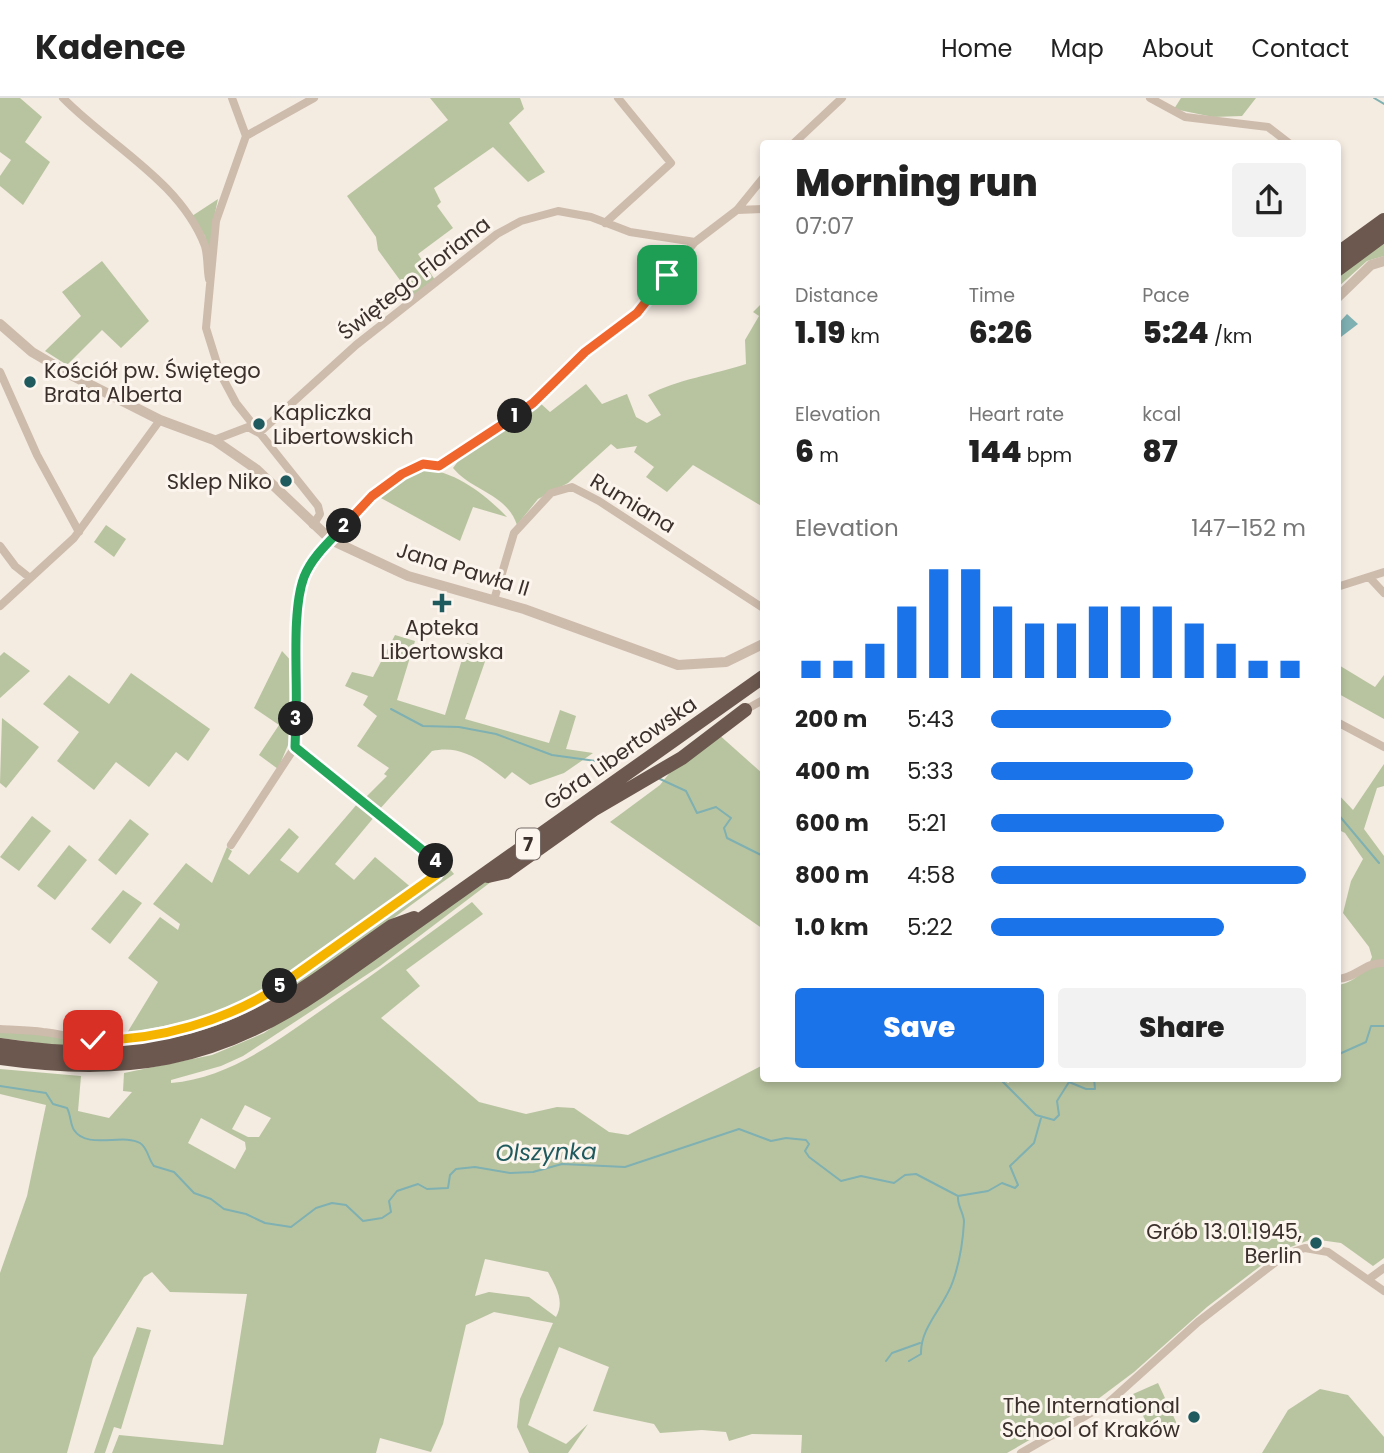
<!DOCTYPE html>
<html lang="en">
<head>
<meta charset="utf-8">
<style>
	:root { --surface:#fff; --page:#f2f2f2; --text:#222; --muted:#767676; --line:#e0e0e0; --accent:#1a73e8 }
	body { margin:0; font-family:Poppins,sans-serif; background:var(--page); color:var(--text); height:100vh; display:flex; flex-direction:column; font-size:26px; white-space:nowrap }
	* { box-sizing:border-box; margin:0 }
	p { font-size:23px; color:var(--muted) }
	.icon { flex:none; width:38px; height:38px; fill:none; stroke:currentColor; stroke-width:2; stroke-linecap:round; stroke-linejoin:round }
	.map { position:relative; flex:1; overflow:hidden }
	.panel { position:absolute; left:760px; top:42px; width:581px; height:942px; display:flex; flex-direction:column; background:var(--surface); border-radius:7px; box-shadow:0 4px 10px #0003 }
	.panel>* { flex:none }
	.pin { position:absolute; display:grid; place-items:center; width:60px; height:60px; color:#fff; margin:-30px; border-radius:14px; box-shadow:0 4px 10px #0006 }
	.km { position:absolute; width:35px; height:35px; margin:-18px; border-radius:50%; background:#222; color:#fff; font-size:19px; line-height:35px; text-align:center }
	.round { display:grid; place-items:center; flex:none; width:74px; height:74px; border-radius:7px; background:var(--page) }
	.headline { display:flex; align-items:center; justify-content:space-between; height:119px; padding:0 35px }
	h1 { font-size:38px; font-weight:800; line-height:52px }
	.metrics { display:grid; grid-template-columns:repeat(3,1fr); gap:10px; height:119px; padding:7px 35px }
	.metrics div { display:grid; align-content:center }
	.metrics b { font-size:30px; font-weight:800 }
	.metrics small { font-size:19px; font-weight:400 }
	.metrics p { font-size:19px }
	.chart { height:196px; padding:14px 35px }
	.chart p { display:flex; justify-content:space-between }
	.chart svg { width:100%; height:126px; margin-top:7px; stroke:var(--accent); stroke-width:6 }
	.action { display:flex; gap:14px; margin-top:auto; padding:14px 35px }
	.action a { flex:1; height:80px; border-radius:7px; background:var(--accent); color:#fff; font-size:28px; font-weight:800; line-height:80px; text-align:center }
	.action a+a { background:var(--page); color:var(--text) }
	ul { padding:0 35px; list-style:none; font-size:23px }
	li { display:grid; grid-template-columns:112px 84px 1fr; align-items:center; height:52px }
	li i { height:18px; border-radius:9px; background:var(--accent) }
	header { display:flex; align-items:center; gap:42px; box-sizing:border-box; height:98px; padding:0 35px; background:var(--surface); border-bottom:2px solid var(--line) }
	header strong { font-size:33px }
	nav { display:flex; gap:38px; margin-inline-start:auto; font-size:24px }
	.map>svg:first-child { display:block }
	.green { fill:#b8c4a0; fill-rule:evenodd }
	.water { fill:#7fb0b2 }
	.lines { fill:none; stroke-linecap:round; stroke-linejoin:round }
	.stream { stroke:#7fb0b2; stroke-width:2 }
	.minor { stroke:#cdbbac; stroke-width:8 }
	.tertiary { stroke:#cdbbac; stroke-width:10 }
	.trunk { stroke:#6c584f; stroke-width:14 }
	.split-1-casing { stroke:#fff; stroke-width:14 }
	.split-2-casing { stroke:#fff; stroke-width:14 }
	.split-3-casing { stroke:#fff; stroke-width:14 }
	.split-4-casing { stroke:#fff; stroke-width:14 }
	.split-5-casing { stroke:#fff; stroke-width:14 }
	.split-6-casing { stroke:#fff; stroke-width:14 }
	.split-1 { stroke:#f0652b; stroke-width:9 }
	.split-2 { stroke:#f0652b; stroke-width:9 }
	.split-3 { stroke:#22a559; stroke-width:9 }
	.split-4 { stroke:#22a559; stroke-width:9 }
	.split-5 { stroke:#f5b400; stroke-width:9 }
	.split-6 { stroke:#f5b400; stroke-width:9 }
	.poi-dot { fill:#1f5a5e; stroke:#fbf5ee; stroke-width:2.5 }
	.labels { text-anchor:middle; dominant-baseline:central; stroke-width:6; stroke-linejoin:round; paint-order:stroke }
	.shield { fill:#fbf5ee; stroke:#756b66; stroke-width:2 }
	.shield-label { font-size:19px; font-weight:bold; fill:#3b302b }
	.street-label { font-size:21px; fill:#3b302b; stroke:#fbf5ee }
	.poi-label { font-size:21px; fill:#3b302b; stroke:#fbf5ee; text-anchor:end }
	.water-label { font-size:23px; font-style:italic; fill:#1f5a5e; stroke:#fbf5ee }
</style>
</head>
<body>
<header>
<strong>Kadence</strong>
<nav><a>Home</a><a>Map</a><a>About</a><a>Contact</a></nav>
</header>
<div class="map">
<svg width="1384" height="1355" viewBox="0 0 1384 1355">
	<rect width="100%" height="100%" fill="#f4ebe1"/>
	<path class="green" d="M0,0h20l22,19 -17,25 25,20 -27,43 -23,-19v-10l11,-16 -11,-8z
		M430,0h90l4,11 -15,14 36,49 -17,10 -35,-35 -59,41 7,14 -4,4 16,22 -35,26 17,26 -22,18 -35,-48 -2,-13 -29,-41 101,-76z
		M1181,0h75l-14,18 -29,1 -39,-8z
		M218,101l-6,28 -1,43 -6,-34 -13,-20z
		M1384,144v14l-17,5 -30,27v-12z
		M102,163l47,60 -28,27 -19,-18 -35,35 -22,-14 36,-35 -19,-24z
		M763,204v205l-70,-42 -26,27 -21,-15 8,-10 -20,-15 3,-6 -20,3 -6,-5 -43,39 -30,16 -21,26c-10,-31 -45,-34 -64,-57l6,-8 81,-57 10,9 36,-28 16,20 25,-10 9,23 11,6 14,-8 -13,-20c30,-16 65,-20 98,-31l-1,-24 14,-24 -6,-4z
		M423,371c32,2 62,25 84,48l-34,-10 -13,34 -81,-44 28,-21z
		M106,427l20,14 -12,18 -20,-15z
		M395,537l20,6 -18,59 48,15 22,-72 22,7 -24,69 84,24 11,-33 16,6 -10,33 27,4 -29,20 -34,12 -18,-13 -7,7c-22,-17 -43,-35 -73,-28l-54,60 -14,-12 23,-23 -3,-2 5,-6 -32,-22 20,-30 -14,-11 5,-9 -23,-10 7,-14 21,5z
		M282,553l13,14 -2,68 -15,36 -19,-14 20,-30 -25,-17z
		M4,554l26,19 -30,27v-42z
		M1337,566l38,23 9,-12v44l-47,-26z
		M131,575l79,56 -22,32 -12,-9 -27,35 -33,-25 -22,28 -37,-29 22,-29 -36,-28 26,-29 40,29z
		M2,620l37,29 -33,41 -6,-5z
		M717,635l46,41v155l-153,-107 50,-37 15,-19z
		M1384,666v22l-7,2 -13,41 20,27v402l-11,8 -32,-23 -29,-4 -32,12 -73,56 -73,65 -44,33 -83,48h-206l1,-18 -50,-1 -23,7 -3,-9 -24,-2 -42,3 -6,-9 -61,-13 16,-44 -50,-20 -31,78 38,19 22,-20 -20,29h-39l-12,-26 3,-28 33,-76 -59,-11 -28,13 -23,99 -12,28 -51,-14 -4,15h-264l7,-18 104,10 24,-151 -77,-2 -18,-20 -8,5 -51,81 -26,95h-67v-180l27,-77 19,-91 -46,-11v-25l81,7 -3,35 31,7 23,-26 -9,-1 1,-18 88,-18 52,-22 250,-172 2,2 -136,103 -137,90 -22,10 -50,14v3c61,-5 113,-47 162,-81 47,-32 93,-66 139,-100l11,12 -77,56 14,16 -39,32 98,84 47,12 31,-7 17,1 35,24 19,3 135,-70v13h240l5,5 8,-5h321v-93c15,-1 30,-15 35,-28l-3,-10 -26,-34 8,-32 12,-22 -18,-26 -8,-4v-36l16,17zM245,1007l26,13 -12,19h-11l-16,-8zM201,1020l44,24 1,7 -11,20 -47,-26zM485,1161l63,13c8,15 17,29 8,45l-27,-20 -40,-5 -14,4z
		M358,705l17,13 -40,48 19,16 21,-23 38,32c-56,38 -110,84 -172,113 -36,17 -75,24 -114,31l31,-51 -30,-24 32,-41 18,13 2,-6 -27,-20 33,-41 26,20 15,-36 5,4 -4,8 21,16 40,-47 10,9 -19,23 18,13z
		M32,718l19,15 -32,40 -19,-14z
		M130,721l19,15 -33,41 -18,-15z
		M69,747l18,15 -32,40 -18,-14z
		M442,762l12,14c-98,69 -206,166 -332,173 -40,3 -82,-4 -122,-9v-6l31,1 63,10 127,-25 37,-15 24,-15 157,-111 4,-7z
		M123,792l19,13 -32,41 -19,-15z
		M137,1229l14,3 -30,99 -7,-2 -9,26h-11z
		M1158,1285l19,41 -25,11 -19,-41z
		M1320,1291l28,6 36,42v16h-122l26,-43z"/>
	<path class="water" d="M1347,216l11,10 -21,16v-15z"/>
	<g class="lines">
		<path class="stream" d="M1374,0l10,6
			M391,611l32,17 36,1 37,7 56,21 51,7
			M660,681l26,12 11,22 19,-6 15,11 -7,10 3,10 36,18
			M1337,715l42,50
			M1337,957l29,-13 5,-16h13
			M963,980h4
			M999,980l37,37 18,5 5,-5 -2,-14 12,-19 17,7h9l-1,-11
			M1124,980h8
			M0,988l46,7 7,11 14,4c4,7 3,16 7,22 13,20 49,3 66,13 8,5 8,16 14,23l20,6 20,21 17,6 13,10 22,5 19,9 26,4 25,-19 16,-5 14,2 17,16 19,-3 9,-6 -2,-11 8,-10 21,-7 9,5 21,-1 2,-13 6,-6 19,-2 35,6 23,-1 29,-8 63,3 114,-38 32,12 15,-3 20,2 3,4 -4,7 4,6 32,24 20,-5 33,7 11,-8 11,-1 42,22 30,-5 14,-8 13,5 3,-3 -8,-19 24,-23 7,-25
			M886,1263l6,-8 28,-10
			M909,1263l12,-7c-1,-27 24,-48 32,-73 6,-17 10,-41 11,-59 0,-9 -7,-16 -6,-26"/>
		<path class="minor" d="M63,0c47,48 117,83 142,148 3,10 2,22 4,33
			M232,0l14,38 -30,85 -10,107 14,45 16,30 82,103 2,8 -7,11
			M1150,0l35,19 83,10 22,17
			M246,38l68,-38
			M793,46l49,-46
			M737,112l26,-1
			M605,125l66,-60 -53,-65
			M0,274l37,83 42,77
			M214,342l34,-13 11,6 97,-88 141,-111 24,-13 37,-10 33,6 39,15 65,10 42,-32 26,-32
			M0,448l15,20 15,12
			M1370,480l14,15
			M1337,489l47,-15
			M494,502l20,-67 37,-40 21,-6 27,14 164,107
			M0,508l74,-68 86,-118
			M745,612l18,-10
			M1337,624l47,25
			M231,747l64,-98 2,-120 6,-49 13,-23 56,-59 30,-22 21,-10 16,1 94,-62 52,-51 38,-26 72,-84
			M1337,881c18,0 27,-17 47,-16
			M0,931c14,1 29,1 43,3 20,2 38,8 58,8 133,1 233,-93 335,-165l3,-9 -8,-9 -136,-110
			M1369,1181l15,-11
			M1021,1355l87,-50 90,-81 88,-68 19,-6 23,4 56,39"/>
		<path class="tertiary" d="M1337,200l34,-33 13,-4
			M0,226l32,28 41,24 87,44 54,20 42,29 75,71 77,36 116,33 154,56 48,-3 37,-18"/>
		<path class="trunk" d="M1337,156l47,-34
			M1337,172l47,-35
			M488,778l18,-4 87,-62 89,-52 63,-48
			M0,947c91,14 180,12 264,-33 45,-24 86,-57 128,-86l22,-8
			M0,960c124,18 216,4 321,-68l442,-313"/>
	</g>
	<g class="lines">
		<g class="split-1-casing">
			<path id="split-1" d="M515,318l18,-13 52,-51 52,-39 30,-38"/>
		</g>
		<g class="split-2-casing">
			<path id="split-2" d="M344,428l28,-30 30,-22 21,-10 16,2 76,-50"/>
		</g>
		<g class="split-3-casing">
			<path id="split-3" d="M296,621c2,-39 -5,-107 8,-142 8,-20 25,-35 40,-51"/>
		</g>
		<g class="split-4-casing">
			<path id="split-4" d="M296,621l-1,28 141,114"/>
		</g>
		<g class="split-5-casing">
			<path id="split-5" d="M280,888l156,-111 4,-6 -4,-8"/>
		</g>
		<g class="split-6-casing">
			<path id="split-6" d="M93,942c64,1 133,-19 187,-54"/>
		</g>
		<use href="#split-1" class="split-1"/>
		<use href="#split-2" class="split-2"/>
		<use href="#split-3" class="split-3"/>
		<use href="#split-4" class="split-4"/>
		<use href="#split-5" class="split-5"/>
		<use href="#split-6" class="split-6"/>
	</g>
	<g class="poi-dot">
		<circle cx="30" cy="284" r="7"/>
		<circle cx="259" cy="326" r="7"/>
		<circle cx="286" cy="383" r="7"/>
		<path d="M438.5 494.5h7v7h7v7h-7v7h-7v-7h-7v-7h7z"/>
		<circle cx="1316" cy="1145" r="7"/>
		<circle cx="1194" cy="1319" r="7"/>
	</g>
	<g class="labels">
		<rect class="shield" x="516" y="730.5" width="24" height="31" rx="5"/>
		<g class="shield-label">
			<text x="528" y="746">7</text>
		</g>
		<g class="street-label">
			<text transform="translate(414 180) rotate(-38)">Świętego Floriana</text>
			<text transform="translate(633 405) rotate(31)">Rumiana</text>
			<text transform="translate(463 471) rotate(17)">Jana Pawła II</text>
			<text transform="translate(620 655) rotate(-35)">Góra Libertowska</text>
		</g>
		<g class="poi-label">
			<text x="44" y="272" text-anchor="start">Kościół pw. Świętego<tspan x="44" dy="24">Brata Alberta</tspan></text>
			<text x="273" y="314" text-anchor="start">Kapliczka<tspan x="273" dy="24">Libertowskich</tspan></text>
			<text x="272" y="383">Sklep Niko</text>
			<text x="442" y="529" text-anchor="middle">Apteka<tspan x="442" dy="24">Libertowska</tspan></text>
			<text x="1302" y="1133">Grób 13.01.1945,<tspan x="1302" dy="24">Berlin</tspan></text>
			<text x="1180" y="1307">The International<tspan x="1180" dy="24">School of Kraków</tspan></text>
		</g>
		<g class="water-label">
			<text transform="translate(546 1054) rotate(-1)">Olszynka</text>
		</g>
	</g>
</svg>
<div class="pin" style="left:667px;top:177px;background:#1e9e55"><svg class="icon" aria-label="arrive" viewBox="0 0 24 24"><path d="M6 21V4h12l-3 4 3 4H6"/></svg></div>
<div class="pin" style="left:93px;top:942px;background:#d93025"><svg class="icon" aria-label="check" viewBox="0 0 24 24"><path d="M5 12l5 5 9-10"/></svg></div>
<b class="km" style="left:515px;top:318px">1</b>
<b class="km" style="left:344px;top:428px">2</b>
<b class="km" style="left:296px;top:621px">3</b>
<b class="km" style="left:436px;top:763px">4</b>
<b class="km" style="left:280px;top:888px">5</b>
<section class="panel">
<div class="headline"><div><h1>Morning run</h1><p>07:07</p></div><a class="round"><svg class="icon" aria-label="share" viewBox="0 0 24 24"><path d="M12 15V3M7 8l5-5 5 5M5 13v7h14v-7"/></svg></a></div>
<div class="metrics">
<div><p>Distance</p><b>1.19<small> km</small></b></div>
<div><p>Time</p><b>6:26</b></div>
<div><p>Pace</p><b>5:24<small> /km</small></b></div>
</div>
<div class="metrics">
<div><p>Elevation</p><b>6<small> m</small></b></div>
<div><p>Heart rate</p><b>144<small> bpm</small></b></div>
<div><p>kcal</p><b>87</b></div>
</div>
<div class="chart"><p><span>Elevation</span>147–152 m</p>
<svg viewBox="0 0 160 44" preserveAspectRatio="none"><path d="M5 44V38M15 44V38M25 44V32M35 44V19M45 44V6M55 44V6M65 44V19M75 44V25M85 44V25M95 44V19M105 44V19M115 44V19M125 44V25M135 44V32M145 44V38M155 44V38"/></svg>
</div>
<ul>
<li><b>200 m</b>5:43<i style="width:57%"></i></li>
<li><b>400 m</b>5:33<i style="width:64%"></i></li>
<li><b>600 m</b>5:21<i style="width:74%"></i></li>
<li><b>800 m</b>4:58<i style="width:100%"></i></li>
<li><b>1.0 km</b>5:22<i style="width:74%"></i></li>
</ul>
<div class="action"><a>Save</a><a>Share</a></div>
</section>
</div>
</body>
</html>
